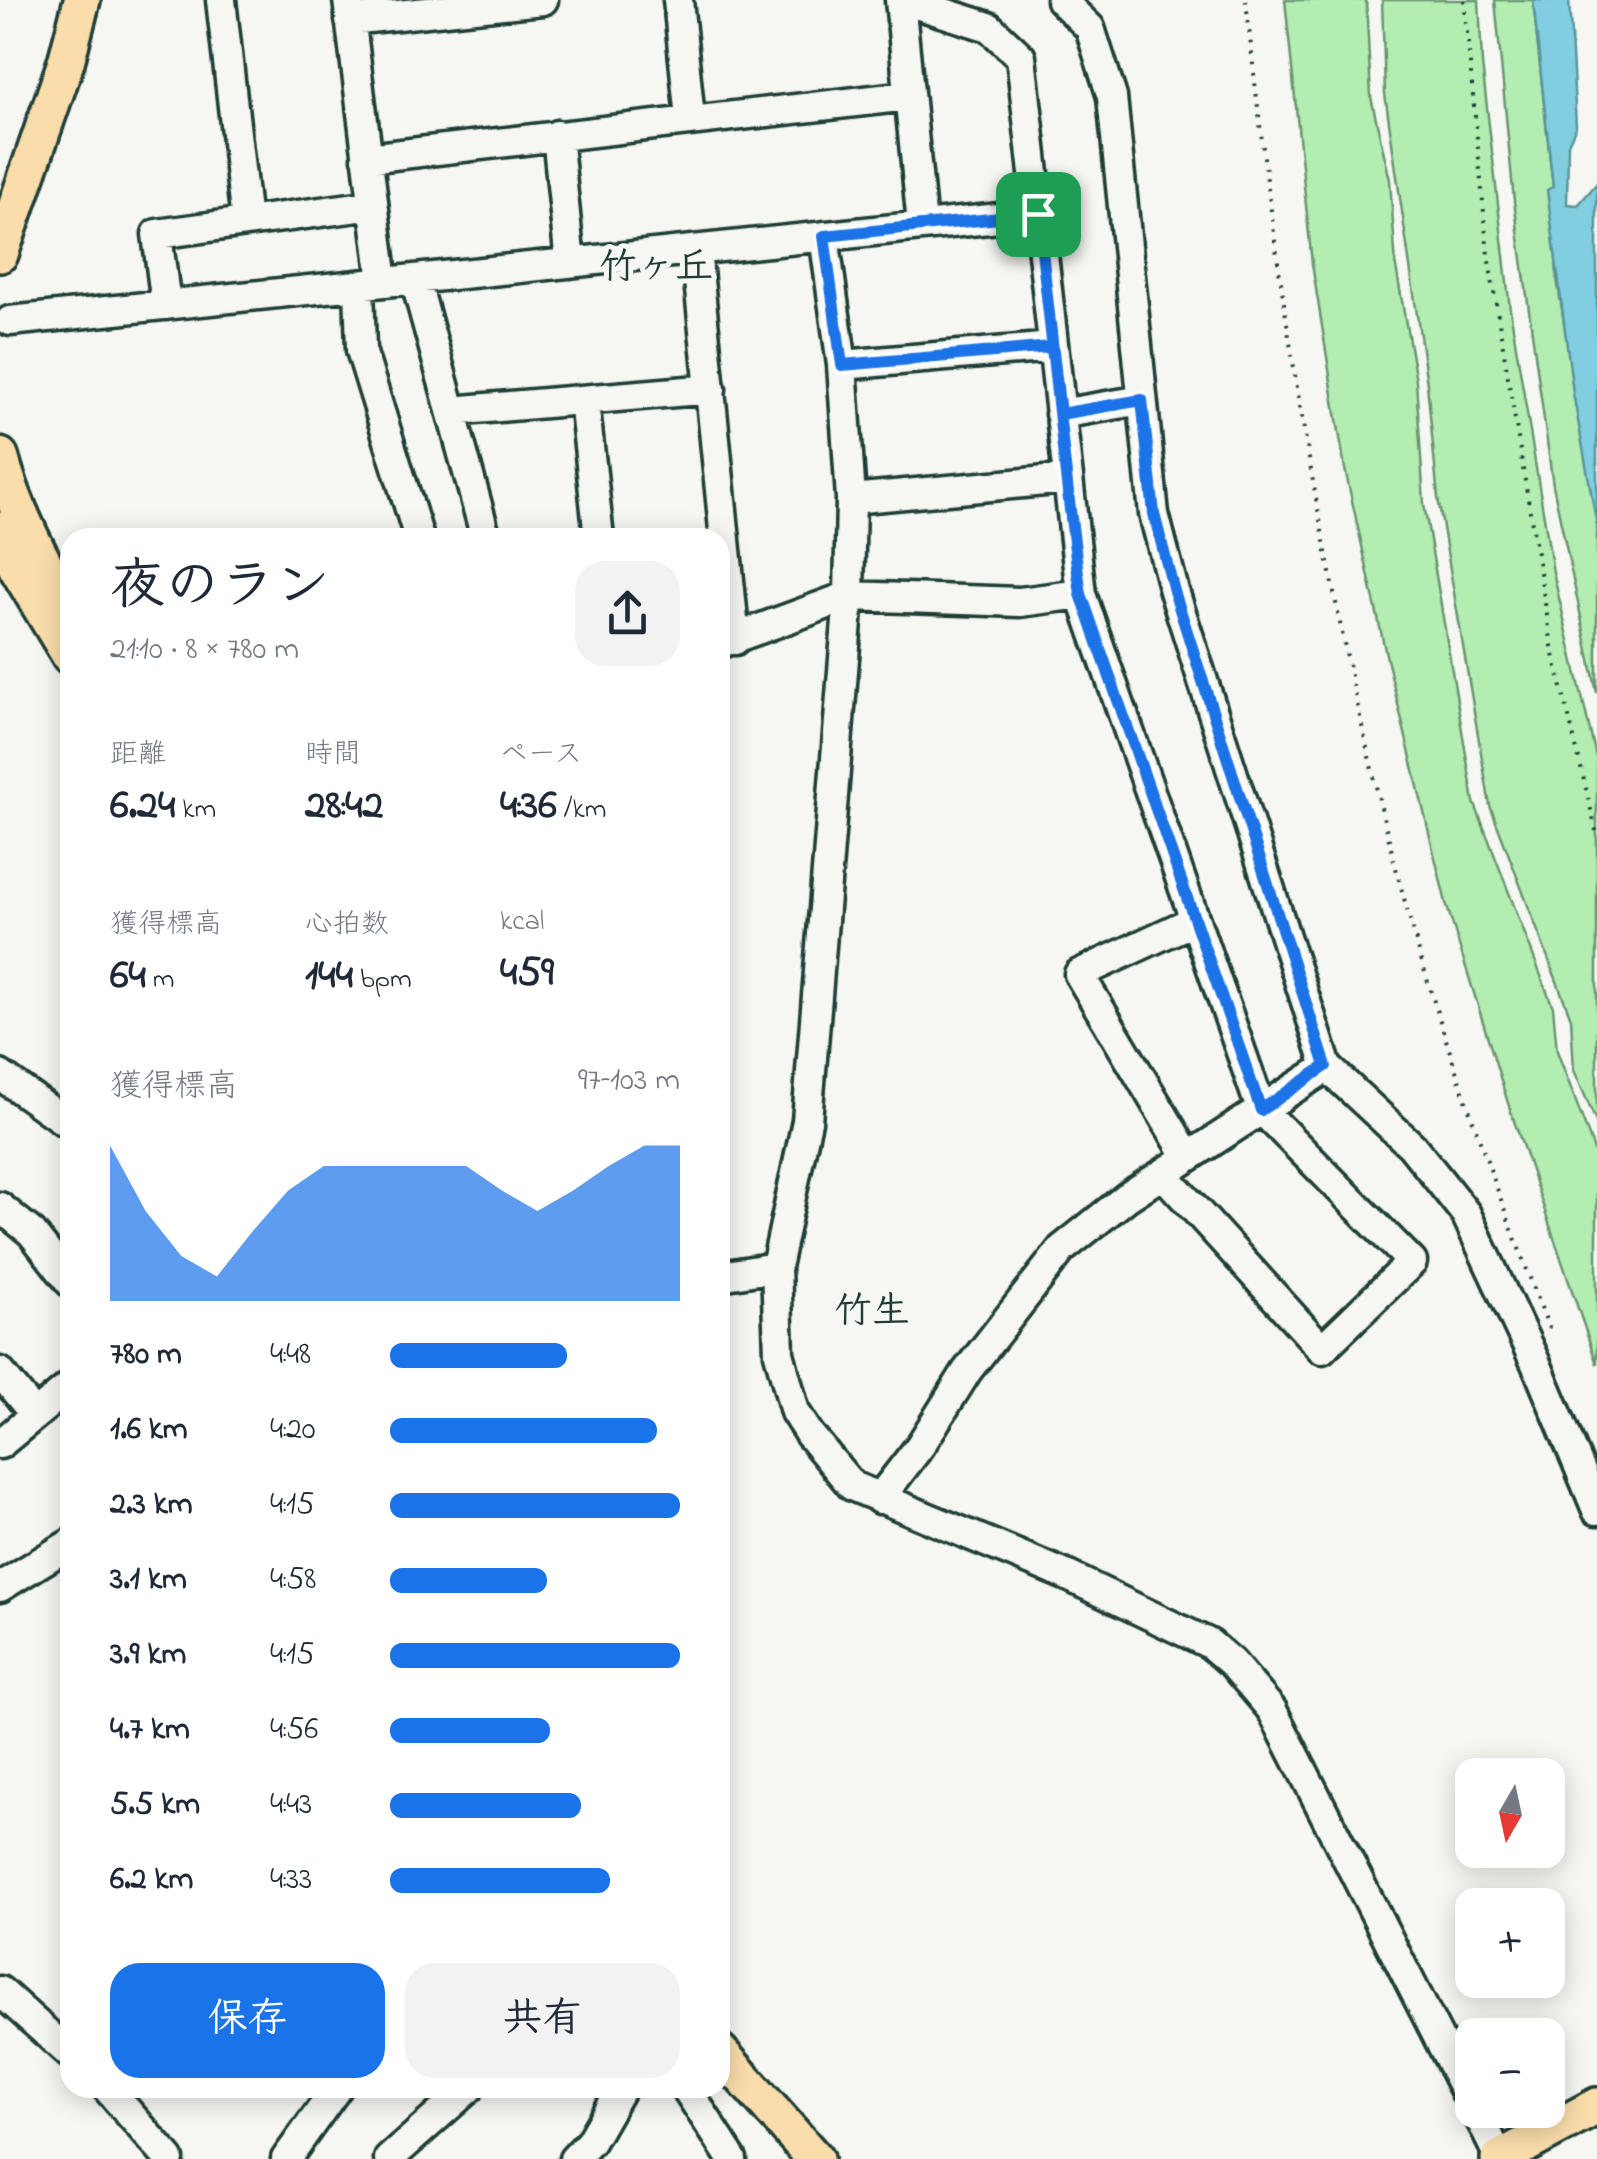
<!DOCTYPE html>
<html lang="ja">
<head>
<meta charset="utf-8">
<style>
	:root { --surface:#fff; --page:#f2f2f3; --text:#1f2937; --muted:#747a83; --accent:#1a73e8 }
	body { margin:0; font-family:"Indie Flower","Klee One",sans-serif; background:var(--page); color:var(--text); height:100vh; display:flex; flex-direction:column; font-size:38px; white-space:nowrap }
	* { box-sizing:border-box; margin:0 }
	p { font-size:32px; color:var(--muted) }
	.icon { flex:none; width:55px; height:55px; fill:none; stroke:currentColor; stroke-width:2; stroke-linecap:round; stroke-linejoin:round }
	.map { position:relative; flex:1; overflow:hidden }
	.drawer { position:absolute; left:60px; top:528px; width:670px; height:1570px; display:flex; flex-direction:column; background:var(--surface); border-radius:30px; box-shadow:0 5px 25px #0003 }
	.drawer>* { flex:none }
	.needle { width:65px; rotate:189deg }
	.tools { position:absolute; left:1455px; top:1758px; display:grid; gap:20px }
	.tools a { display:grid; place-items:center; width:110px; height:110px; border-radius:20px; background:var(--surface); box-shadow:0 5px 25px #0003; font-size:50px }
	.pin { position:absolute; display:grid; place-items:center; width:85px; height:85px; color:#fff; margin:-42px; border-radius:20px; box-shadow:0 5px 15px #0006 }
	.round { display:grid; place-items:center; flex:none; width:105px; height:105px; border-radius:30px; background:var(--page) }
	.overview { display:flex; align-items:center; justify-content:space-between; height:170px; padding:0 50px }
	h1 { font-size:55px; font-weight:800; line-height:75px }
	.metrics { display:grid; grid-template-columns:repeat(3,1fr); gap:15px; height:170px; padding:10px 50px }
	.metrics div { display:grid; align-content:center }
	.metrics b { font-size:42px; font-weight:800 }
	.metrics small { font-size:28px; font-weight:400 }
	.metrics p { font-size:28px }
	.chart { height:280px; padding:20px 50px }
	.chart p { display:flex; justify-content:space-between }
	.chart svg { width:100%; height:180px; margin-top:10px; fill:var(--accent); opacity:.7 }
	.primary-button { display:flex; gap:20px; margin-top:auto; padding:20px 50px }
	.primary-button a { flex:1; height:115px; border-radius:30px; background:var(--accent); color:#fff; font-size:40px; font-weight:800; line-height:115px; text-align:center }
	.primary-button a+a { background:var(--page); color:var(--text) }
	ul { padding:0 50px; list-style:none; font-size:32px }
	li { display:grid; grid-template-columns:160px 120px 1fr; align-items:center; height:75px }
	li i { height:25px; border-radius:12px; background:var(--accent) }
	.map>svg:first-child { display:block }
	.green { fill:#b3edb1; stroke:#699572; stroke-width:2.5 }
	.water { fill:#81cee0; stroke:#5a949b; stroke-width:2.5 }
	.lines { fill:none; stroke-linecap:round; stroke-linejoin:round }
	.minor-casing { stroke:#1f3d34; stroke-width:35 }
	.major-casing { stroke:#1f3d34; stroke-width:42 }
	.path { stroke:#1f3d34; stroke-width:4; stroke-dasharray:2.5 8; stroke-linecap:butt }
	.minor { stroke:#f6f6f2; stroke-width:28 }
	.major { stroke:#faddab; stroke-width:35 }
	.route-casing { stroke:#fff; stroke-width:20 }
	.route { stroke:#1a73e8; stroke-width:12 }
	.labels { text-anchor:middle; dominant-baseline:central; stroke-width:10; stroke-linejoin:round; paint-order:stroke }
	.quarter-label { font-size:38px; font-weight:bold; fill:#1f3d34; stroke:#f6f6f2 }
</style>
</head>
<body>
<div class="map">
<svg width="1597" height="2159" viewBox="0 0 1597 2159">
	<rect width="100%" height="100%" fill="#f6f6f2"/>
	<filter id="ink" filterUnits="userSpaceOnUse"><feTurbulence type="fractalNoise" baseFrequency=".01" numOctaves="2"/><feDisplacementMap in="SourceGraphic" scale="20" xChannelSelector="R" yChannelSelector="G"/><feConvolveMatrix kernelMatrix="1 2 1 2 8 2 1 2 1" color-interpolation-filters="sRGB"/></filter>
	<g filter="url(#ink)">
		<path class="green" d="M1285,0h81l5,97 19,83 6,87 20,114 8,123 50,298 79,205 4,44 40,107v206l-88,-258 -63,-203 -59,-244 -42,-190 -33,-205z
			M1382,0h97l3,64 28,245 43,263 44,189v363l-23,-54 -3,-52 -81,-212 -52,-308 -11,-114 -42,-290z
			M1495,0h38l20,188 4,91 40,246v168l-44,-208 -39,-284z"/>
		<path class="water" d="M1533,0h36l7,126 -8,18 -1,60 11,1 19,-22v342l-24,-132 -26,-203 6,-3z"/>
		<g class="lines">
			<g class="minor-casing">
				<path id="minor" d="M221,0l25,222
					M348,0l35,282
					M678,0l12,119
					M900,0l22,225
					M903,0l86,27 32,30 60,537 180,515 151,153 -90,87 -159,-175
					M1061,0l29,28 22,69 42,417 20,77 153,476 85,79 54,68 72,154 59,142
					M350,20l193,-20
					M557,135l13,128
					M367,158l541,-62
					M824,236l18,129 9,134 -2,97 -42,525 -31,146 3,86 16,59 14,22 43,52 216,90 142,68 22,19 40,47 200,394
					M696,250l39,390
					M415,279l71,259
					M359,285l2,65 58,188
					M166,305l-9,-71 216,-29
					M10,321l1028,-107
					M842,365l211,-18
					M584,400l15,138
					M451,411l260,-22
					M1060,414l82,-14
					M851,499l216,-20
					M721,643l128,-47 171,6 61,-8
					M0,1075l70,50
					M1188,1157l-109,-183 114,-53
					M0,1207l32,26 38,49
					M720,1276l56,-9
					M0,1372l35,43
					M0,1444l70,-58
					M879,1499l41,-53 47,-75 95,-122 65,-52 200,-130
					M0,1587l70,-43
					M0,1991l70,63
					M107,2088l62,71
					M686,2088l46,71
					M1476,2110l24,49
					M286,2159l51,-71
					M389,2159l80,-71
					M574,2159l16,-17 31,-54"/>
			</g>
			<g class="major-casing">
				<path id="major" d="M0,254l66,-192 16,-62
					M0,456c15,55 41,104 70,154
					M0,530l17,38 53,88
					M720,2052l95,107
					M1499,2159l98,-53"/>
			</g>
			<path class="path" d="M1246,0c30,288 76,574 147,856 41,163 99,323 159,480
				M1464,0l24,255 64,391 45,189"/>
			<use href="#minor" class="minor"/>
			<use href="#major" class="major"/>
		</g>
	</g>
	<g class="lines" filter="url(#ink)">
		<g class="route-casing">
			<path id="route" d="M1038,214l-214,22 18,129 210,-18c9,82 17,165 29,247l180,516 65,-44 -152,-475 -20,-77 -12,-114 -82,14 -22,-200"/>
		</g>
		<use href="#route" class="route"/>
	</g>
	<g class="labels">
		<g class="quarter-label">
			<text x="656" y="269">竹ヶ丘</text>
			<text x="872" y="1313">竹生</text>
		</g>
	</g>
</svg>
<div class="tools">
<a><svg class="needle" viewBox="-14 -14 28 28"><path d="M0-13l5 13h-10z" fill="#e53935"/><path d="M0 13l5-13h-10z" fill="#747a83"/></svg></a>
<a>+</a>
<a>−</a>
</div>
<div class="pin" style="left:1038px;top:214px;background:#1e9e55"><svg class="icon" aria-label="arrive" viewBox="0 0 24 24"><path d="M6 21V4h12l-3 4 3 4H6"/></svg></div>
<section class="drawer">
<div class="overview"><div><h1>夜のラン</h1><p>21:10 · 8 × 780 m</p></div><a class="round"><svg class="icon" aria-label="share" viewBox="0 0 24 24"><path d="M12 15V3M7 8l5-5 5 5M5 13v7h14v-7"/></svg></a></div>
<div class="metrics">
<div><p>距離</p><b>6.24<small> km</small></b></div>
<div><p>時間</p><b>28:42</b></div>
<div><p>ペース</p><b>4:36<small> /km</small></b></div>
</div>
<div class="metrics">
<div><p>獲得標高</p><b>64<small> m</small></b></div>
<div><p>心拍数</p><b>144<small> bpm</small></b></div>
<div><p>kcal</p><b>459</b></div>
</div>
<div class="chart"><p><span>獲得標高</span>97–103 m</p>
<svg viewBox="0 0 160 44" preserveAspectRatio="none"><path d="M0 44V6L10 22L20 33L30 38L40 27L50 17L60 11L70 11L80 11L90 11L100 11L110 17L120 22L130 17L140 11L150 6L160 6V44z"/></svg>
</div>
<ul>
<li><b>780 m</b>4:48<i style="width:61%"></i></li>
<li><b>1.6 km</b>4:20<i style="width:92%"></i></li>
<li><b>2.3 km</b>4:15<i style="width:100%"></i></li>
<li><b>3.1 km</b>4:58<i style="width:54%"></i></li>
<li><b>3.9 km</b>4:15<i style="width:100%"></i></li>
<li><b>4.7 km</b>4:56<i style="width:55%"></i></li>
<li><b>5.5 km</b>4:43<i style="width:66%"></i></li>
<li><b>6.2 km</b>4:33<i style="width:76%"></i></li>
</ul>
<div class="primary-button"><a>保存</a><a>共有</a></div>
</section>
</div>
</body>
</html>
